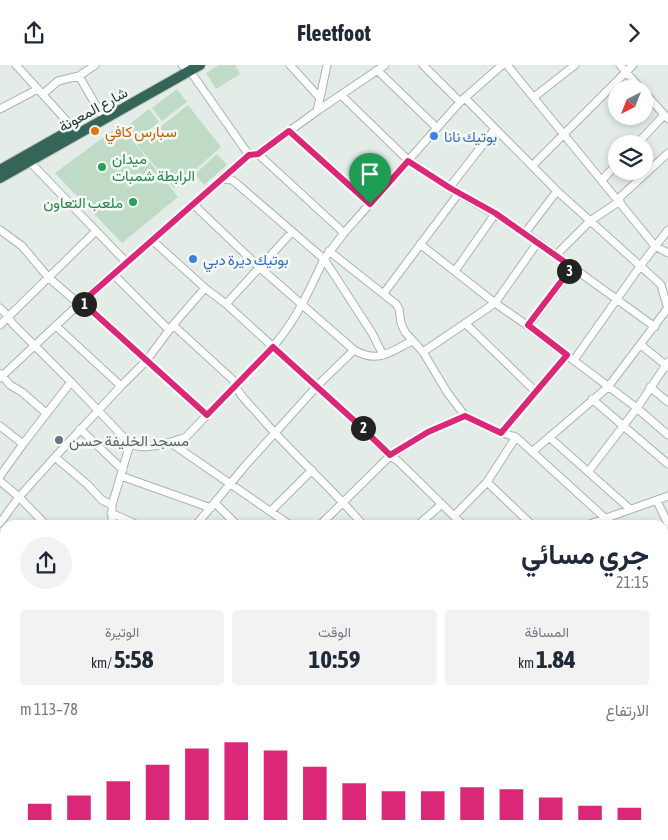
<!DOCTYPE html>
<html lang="ar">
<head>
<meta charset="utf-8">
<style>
	:root { --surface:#fff; --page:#f2f2f3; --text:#1f2937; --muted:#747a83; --accent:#db2777 }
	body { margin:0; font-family:"Asap Condensed",Vazirmatn,sans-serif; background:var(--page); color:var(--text); direction:rtl; height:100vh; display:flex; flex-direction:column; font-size:19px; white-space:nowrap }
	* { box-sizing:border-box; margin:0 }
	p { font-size:16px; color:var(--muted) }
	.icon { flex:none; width:28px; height:28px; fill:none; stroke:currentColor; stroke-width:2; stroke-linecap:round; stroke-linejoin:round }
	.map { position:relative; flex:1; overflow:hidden; direction:ltr }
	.side { position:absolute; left:0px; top:455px; width:669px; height:320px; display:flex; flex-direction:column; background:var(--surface); border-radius:15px 15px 0 0; box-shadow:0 2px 8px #0003; direction:rtl }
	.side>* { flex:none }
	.needle { width:32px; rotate:222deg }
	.fabs { position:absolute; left:608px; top:15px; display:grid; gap:10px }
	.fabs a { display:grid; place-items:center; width:45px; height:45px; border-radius:50%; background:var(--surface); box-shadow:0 2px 8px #0003; font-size:25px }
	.pin { position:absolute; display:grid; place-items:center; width:42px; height:42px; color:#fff; margin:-51px -21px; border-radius:50% 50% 50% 0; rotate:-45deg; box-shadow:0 0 5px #0007 }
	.pin .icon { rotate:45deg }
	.km { position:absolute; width:25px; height:25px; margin:-12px; border-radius:50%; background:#222; color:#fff; font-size:14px; line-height:25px; text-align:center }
	.round { display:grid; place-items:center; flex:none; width:52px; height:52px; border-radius:26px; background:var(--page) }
	.summary { display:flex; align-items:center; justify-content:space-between; height:85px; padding:0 20px }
	h1 { font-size:28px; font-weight:700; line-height:38px }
	.stats { display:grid; grid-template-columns:repeat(3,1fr); gap:8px; height:85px; padding:5px 20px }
	.stats div { display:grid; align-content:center; border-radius:5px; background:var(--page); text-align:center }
	.stats b { font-size:25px; font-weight:700 }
	.stats small { font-size:14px; font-weight:400 }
	.stats p { font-size:14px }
	.chart { height:140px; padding:10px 20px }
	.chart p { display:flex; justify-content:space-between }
	.chart svg { width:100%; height:90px; margin-top:5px; stroke:var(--accent); stroke-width:6 }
	header { display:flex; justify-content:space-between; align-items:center; height:65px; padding:0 20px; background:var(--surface); font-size:22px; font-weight:700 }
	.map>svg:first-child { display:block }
	.green { fill:#bfdbc5 }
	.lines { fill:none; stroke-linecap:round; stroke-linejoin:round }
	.minor-casing { stroke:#a7b4ae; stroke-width:9 }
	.highway-casing { stroke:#c2c8c6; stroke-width:12 }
	.minor { stroke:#fff; stroke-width:7 }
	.highway { stroke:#346558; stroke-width:10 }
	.route-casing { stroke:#fff; stroke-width:10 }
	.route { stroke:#db2777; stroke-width:6 }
	.food-dot { fill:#e8710a; stroke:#f4f9f6; stroke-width:2 }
	.shop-dot { fill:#3f7fe0; stroke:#f4f9f6; stroke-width:2 }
	.leisure-dot { fill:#2e9e5b; stroke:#f4f9f6; stroke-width:2 }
	.worship-dot { fill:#6b7280; stroke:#f4f9f6; stroke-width:2 }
	.labels { text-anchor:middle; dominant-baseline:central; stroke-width:5; stroke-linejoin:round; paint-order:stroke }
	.street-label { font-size:15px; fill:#253c34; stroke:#f4f9f6 }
	.food-label { font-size:15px; fill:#c56008; stroke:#f4f9f6; text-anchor:start }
	.shop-label { font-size:15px; fill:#366cbe; stroke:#f4f9f6; text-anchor:start }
	.leisure-label { font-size:15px; fill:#27864d; stroke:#f4f9f6; text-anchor:start }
	.worship-label { font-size:15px; fill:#5b616d; stroke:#f4f9f6; text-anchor:start }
</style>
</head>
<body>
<header><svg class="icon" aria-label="forward" viewBox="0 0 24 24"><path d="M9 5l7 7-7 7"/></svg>Fleetfoot<svg class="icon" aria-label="share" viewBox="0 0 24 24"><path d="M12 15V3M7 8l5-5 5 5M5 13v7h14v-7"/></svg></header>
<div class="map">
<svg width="668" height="775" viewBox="0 0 668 775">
	<rect width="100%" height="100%" fill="#e4ece8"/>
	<path class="green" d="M219,0h16l5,9 -24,15 -10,-16z
		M177,24l10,13 -25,19 -10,-13z
		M188,40l33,42 -47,41 -37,-43z
		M149,44l10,13 -24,19 -10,-13z
		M120,60l58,72 -56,46 -67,-70z
		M217,89l10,11 -23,20 -9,-11z"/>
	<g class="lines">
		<g class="minor-casing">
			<path id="minor" d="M16,0l58,64
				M182,0l8,6 59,84
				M290,0l30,33 -3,13
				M423,0l37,37
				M507,0l148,181 13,7
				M620,0l21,24
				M377,5l60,58
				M79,11l22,38
				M644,27l24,27
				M43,29l15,-13 21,-5 16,-11
				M341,30l68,66 40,27 46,26 30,19 130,94
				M534,32l41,-32
				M320,33l7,-33
				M465,33l92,93 100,90 4,4 7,24
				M0,44l38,-20
				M289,66l81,73
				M637,79l27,-29
				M258,89l86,79
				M30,97l96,100
				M533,100l100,-100
				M222,114l27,-24 9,-1 59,-43 68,-46
				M602,115l14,-15
				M449,123l46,-59
				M618,134l50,-46
				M193,139l66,63 95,83c24,14 36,2 58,-9
				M0,165l22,16 26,31 31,27
				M525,168l32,-42
				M152,175l53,48 21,16 132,120 32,32 8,5 65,64
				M420,179l75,59 33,23 109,82 31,27
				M329,186l67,53 3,5 2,14 4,9 18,20 24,40 18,24 31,15 20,6 89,81
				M556,190l34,-34 30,-20
				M324,194l48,74 11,22
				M455,206l40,-57
				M113,209l56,56
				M384,228l75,-100
				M82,237l125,113
				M226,239l66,-72
				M0,243l9,9 3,6 59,59 59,62c16,7 40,-1 56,-7l90,-94c21,-25 34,-54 48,-84
				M466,259l70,68
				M0,260l96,-94
				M173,260l60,55c4,13 16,24 25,34 33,39 72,72 105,111
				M56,261l65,60
				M528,261l45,-59
				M641,280l27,22
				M423,287l72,-49 43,-61
				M574,295l67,-95 27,-35
				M1,309l9,11 12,7 24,21
				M0,313l79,-74 143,-125 10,1 4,3 88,76 20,-26 116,-131 42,-37
				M650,322l18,15
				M592,334l76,65
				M0,361l23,18
				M80,364l43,41
				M501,368l66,-78
				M549,372l81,72
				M171,378l119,82
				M532,387l76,-65 59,-78
				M55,392l33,28 14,15 10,5
				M588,407l49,-64 31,-46
				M0,411l23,-32 48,-62
				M121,411l90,32
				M0,416l19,16 27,28
				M487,417l45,43
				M657,436l11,23
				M215,438l22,22
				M271,446l41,-41
				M111,448l27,12
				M454,451l33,-34 29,-45
				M0,458l19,-26 36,-40 66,-71 25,-25 27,-36 32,-37
				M112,460v-20l18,-61
				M196,460l49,-59 74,-82 35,-34
				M320,460l70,-69 38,-24 37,-16
				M418,460l24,-21
				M587,460l81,-29
				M0,481l5,6
				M664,507l4,-4
				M0,547l5,8
				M0,615l5,-4
				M0,654l5,-3
				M0,676l5,9
				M0,717l5,-2
				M300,770l3,5
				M590,770l3,5
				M339,775l9,-5
				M446,775l8,-5
				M562,775l9,-5"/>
		</g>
		<g class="highway-casing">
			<path id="highway" d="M0,105l74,-42
				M0,113l200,-113"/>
		</g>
		<use href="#minor" class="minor"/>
		<use href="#highway" class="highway"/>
	</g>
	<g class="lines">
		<g class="route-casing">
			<path id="route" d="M289,66l81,73 38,-43 42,27 45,25 77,54 -44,58 39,30 -66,78 -36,-17 -37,16 -38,23 -32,-31 -85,-77 -66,68 -125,-113 167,-147 9,-1z"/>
		</g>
		<use href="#route" class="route"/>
	</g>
	<circle class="food-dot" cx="95" cy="66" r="5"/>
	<g class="shop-dot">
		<circle cx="434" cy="71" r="5"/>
		<circle cx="193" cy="194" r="5"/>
	</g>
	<g class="leisure-dot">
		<circle cx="102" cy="102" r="5"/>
		<circle cx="133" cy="137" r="5"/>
	</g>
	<circle class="worship-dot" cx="59" cy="375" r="5"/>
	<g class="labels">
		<g class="street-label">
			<text transform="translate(93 44) rotate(-29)">شارع المعونة</text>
		</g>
		<g class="food-label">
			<text x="105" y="66">سبارس كافي</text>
		</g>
		<g class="shop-label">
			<text x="444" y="71">بوتيك نانا</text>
			<text x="203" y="194">بوتيك ديرة دبي</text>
		</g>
		<g class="leisure-label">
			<text x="112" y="93">ميدان<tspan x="112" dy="17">الرابطة شمبات</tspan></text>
			<text x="123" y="137" text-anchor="end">ملعب التعاون</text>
		</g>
		<g class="worship-label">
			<text x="69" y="375">مسجد الخليفة حسن</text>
		</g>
	</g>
</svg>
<div class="fabs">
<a><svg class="needle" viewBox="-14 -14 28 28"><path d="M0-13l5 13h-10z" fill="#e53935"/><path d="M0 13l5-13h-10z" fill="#747a83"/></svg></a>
<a><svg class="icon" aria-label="layers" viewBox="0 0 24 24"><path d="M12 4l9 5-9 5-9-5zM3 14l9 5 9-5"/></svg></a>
</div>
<div class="pin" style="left:370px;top:139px;background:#1e9e55"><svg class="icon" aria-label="arrive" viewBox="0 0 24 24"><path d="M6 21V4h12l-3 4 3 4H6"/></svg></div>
<b class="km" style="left:84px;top:239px">1</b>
<b class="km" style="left:363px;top:363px">2</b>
<b class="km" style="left:569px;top:206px">3</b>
<section class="side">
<div class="summary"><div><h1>جري مسائي</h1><p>21:15</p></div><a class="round"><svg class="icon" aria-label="share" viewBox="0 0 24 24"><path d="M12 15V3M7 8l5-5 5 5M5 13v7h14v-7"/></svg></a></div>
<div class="stats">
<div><p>المسافة</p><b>1.84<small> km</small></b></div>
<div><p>الوقت</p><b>10:59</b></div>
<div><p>الوتيرة</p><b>5:58<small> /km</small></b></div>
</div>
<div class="chart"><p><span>الارتفاع</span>78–113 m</p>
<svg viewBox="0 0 160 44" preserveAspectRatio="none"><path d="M5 44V36M15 44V32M25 44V25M35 44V17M45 44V9M55 44V6M65 44V10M75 44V18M85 44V26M95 44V30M105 44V30M115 44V28M125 44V29M135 44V33M145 44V37M155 44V38"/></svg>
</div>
</section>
</div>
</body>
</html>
